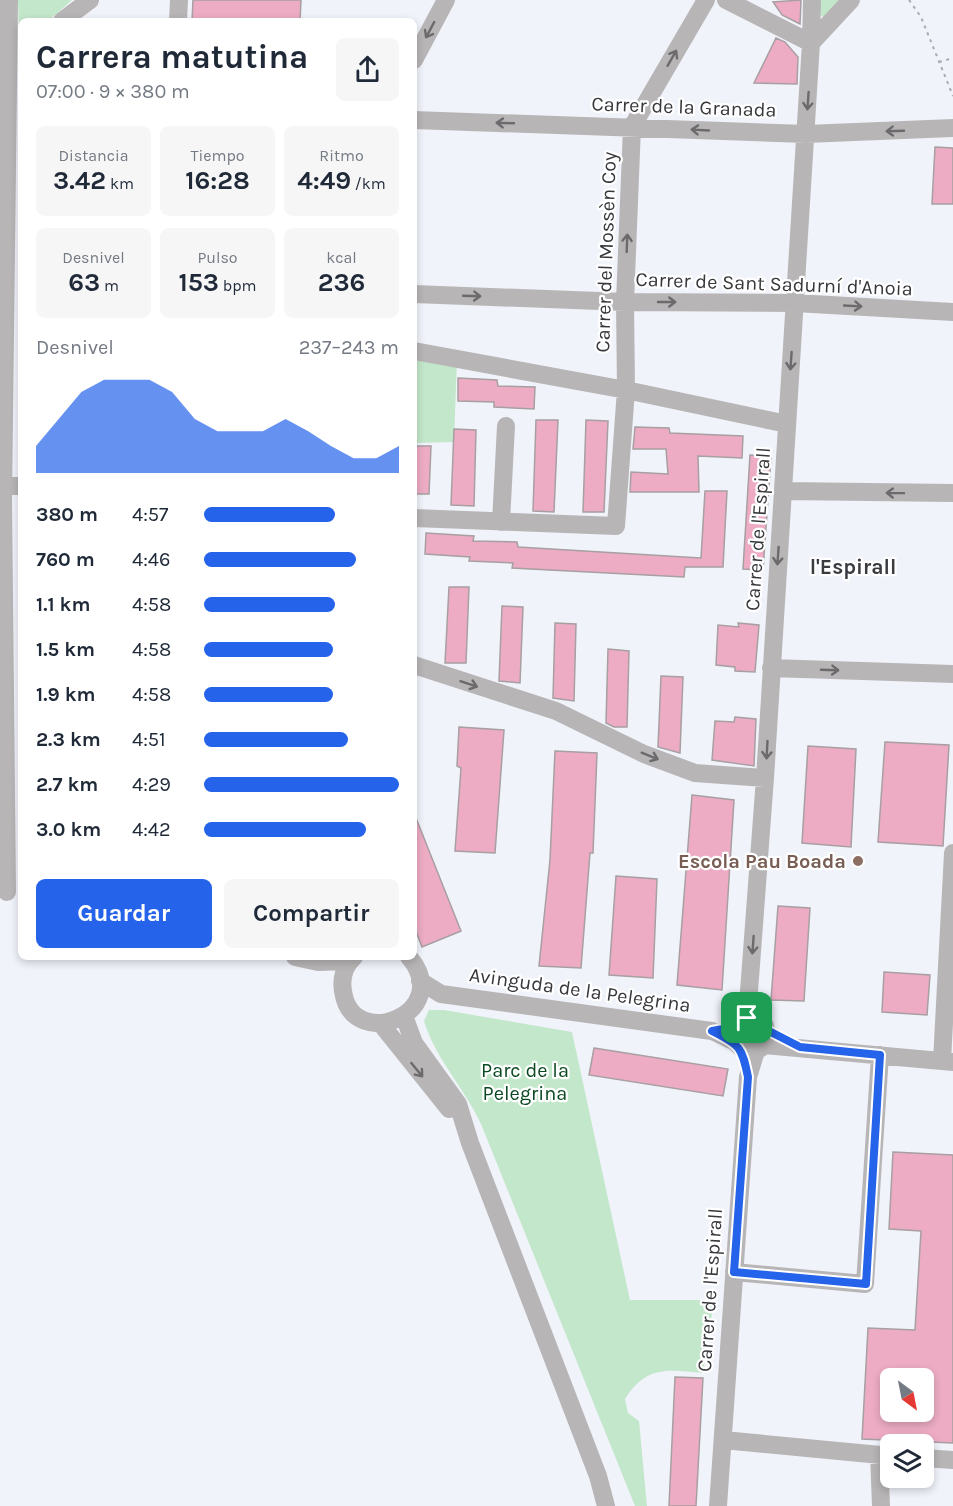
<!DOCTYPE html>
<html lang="es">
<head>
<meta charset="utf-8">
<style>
	:root { --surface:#fff; --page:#f6f6f7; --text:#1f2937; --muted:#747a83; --accent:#2563eb }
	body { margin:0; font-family:Karla,sans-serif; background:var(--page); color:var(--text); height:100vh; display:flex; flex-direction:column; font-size:22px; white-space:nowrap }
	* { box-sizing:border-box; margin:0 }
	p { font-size:20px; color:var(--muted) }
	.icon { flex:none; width:33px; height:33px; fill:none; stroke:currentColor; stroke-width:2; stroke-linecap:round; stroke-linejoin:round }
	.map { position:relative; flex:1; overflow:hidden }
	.details { position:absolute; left:18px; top:18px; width:399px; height:942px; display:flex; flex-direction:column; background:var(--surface); border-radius:9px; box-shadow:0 3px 9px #0003 }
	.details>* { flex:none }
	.needle { width:39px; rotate:148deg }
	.fabs { position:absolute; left:880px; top:1368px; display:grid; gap:12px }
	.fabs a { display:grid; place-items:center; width:54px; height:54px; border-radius:9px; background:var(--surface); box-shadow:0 3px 9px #0003; font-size:30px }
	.pin { position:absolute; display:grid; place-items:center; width:51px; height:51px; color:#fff; margin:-26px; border-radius:12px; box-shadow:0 3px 9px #0006 }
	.round { display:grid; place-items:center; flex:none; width:63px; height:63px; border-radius:9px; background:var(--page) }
	.overview { display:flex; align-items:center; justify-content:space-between; height:102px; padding:0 18px }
	h1 { font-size:33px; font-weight:700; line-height:45px }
	.figures { display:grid; grid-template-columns:repeat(3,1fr); gap:9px; height:102px; padding:6px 18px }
	.figures div { display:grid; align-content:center; border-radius:9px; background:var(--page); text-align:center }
	.figures b { font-size:26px; font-weight:700 }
	.figures small { font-size:16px; font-weight:400 }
	.figures p { font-size:16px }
	.chart { height:168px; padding:12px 18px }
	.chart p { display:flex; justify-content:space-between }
	.chart svg { width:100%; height:108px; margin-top:6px; fill:var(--accent); opacity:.7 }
	.action { display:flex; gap:12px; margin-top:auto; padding:12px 18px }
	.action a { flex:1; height:69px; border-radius:9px; background:var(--accent); color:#fff; font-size:24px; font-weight:700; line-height:69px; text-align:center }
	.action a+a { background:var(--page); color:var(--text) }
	ul { padding:0 18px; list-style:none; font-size:20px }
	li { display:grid; grid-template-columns:96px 72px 1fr; align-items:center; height:45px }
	li i { height:15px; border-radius:8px; background:var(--accent) }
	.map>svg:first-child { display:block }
	.green { fill:#c3e7ca }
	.building { fill:#edacc4; stroke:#a79fa1; stroke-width:1.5; fill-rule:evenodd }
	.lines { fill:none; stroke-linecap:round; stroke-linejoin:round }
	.path { stroke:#a9abb1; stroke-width:2; stroke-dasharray:3 4.5; stroke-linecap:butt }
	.minor { stroke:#b8b5b6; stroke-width:18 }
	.oneway { stroke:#6b6a6c }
	.route-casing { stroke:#fff; stroke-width:12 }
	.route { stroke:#2563eb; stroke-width:8 }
	.education-dot { fill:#8d6e63; stroke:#fff; stroke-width:2 }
	.labels { text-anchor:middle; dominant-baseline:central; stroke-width:4.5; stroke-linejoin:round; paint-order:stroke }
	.street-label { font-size:20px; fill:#37383b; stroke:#fff }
	.education-label { font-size:20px; font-weight:bold; fill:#785e54; stroke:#fff; text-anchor:end }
	.park-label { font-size:20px; fill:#0b4921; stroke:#fff }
	.neighbourhood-label { font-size:21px; font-weight:bold; fill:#3a3b41; stroke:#fff }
</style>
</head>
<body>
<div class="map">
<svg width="953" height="1506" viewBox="0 0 953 1506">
	<rect width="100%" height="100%" fill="#f1f3fb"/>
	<path class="green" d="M18,0h54l-24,21h-27v23l-2,3z
		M819,0h24l-17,19 -7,-5z
		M414,351l43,7 -3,84 -40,1z
		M429,1010h15l128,22 58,268h84l-11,73c-36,-3 -56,-8 -78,26l3,14 11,8 8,85h-12l-154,-382c-16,-35 -46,-66 -57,-103z"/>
	<path class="building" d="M193,0h108l-1,21h-108z
		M801,0l-1,24 -18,-9 -9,-13z
		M776,38l9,4 13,15 -1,27 -43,-1z
		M935,147l18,1v56h-21z
		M458,378l39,2 1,6 37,1 -1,22 -40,-2v-5l-36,-1z
		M536,420h22l-4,92 -21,-1z
		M586,420l22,1 -4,91h-21z
		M635,427l34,1 1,5 73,3 -1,22 -44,-2 1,36h-69l1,-20 37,2 -2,-25h-33z
		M454,429l22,1 -2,76 -23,-1z
		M414,446h17l-2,48h-15z
		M750,455l21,2 -8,113 -20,-1z
		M705,491h22l-4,76h-38l-1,10 -172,-9 1,-5 -44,-2 1,-4 -45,-3 1,-21 48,3 -1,5 44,1 1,5 183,11z
		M449,587h20l-3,76h-21z
		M502,606l21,1 -3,76 -21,-2z
		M555,623l21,1 -2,77 -21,-3z
		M738,623l21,2 -4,47 -20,-1v-4l-19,-2 2,-40 21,2z
		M608,649l21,2 -2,76h-13l-8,-4z
		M661,676l22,1 -3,76 -22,-6z
		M735,717l21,2 -2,47 -42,-6 3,-39 19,1z
		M459,727l45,3 -9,123 -40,-2 6,-83 -4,-2z
		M885,742l64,3 -6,101 -65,-4z
		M808,746l48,3 -5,98 -49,-4z
		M555,751l42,2 -4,100h-3l-9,115 -42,-2 11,-106z
		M692,795l42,5 -12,190 -45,-5z
		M414,813l47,118 -39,16 -8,-21z
		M616,876l41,3 -4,99 -44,-3z
		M778,906l32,2 -6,93 -33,-1z
		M884,972l46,3 -3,40 -45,-3z
		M594,1048l134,21 -5,27 -134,-21z
		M893,1152l60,3v288l-91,-4 6,-111 47,2 6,-99 -32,-2zM891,1378h33v34h-33z
		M675,1377l28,1 -7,128h-27z"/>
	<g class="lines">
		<path class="path" d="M909,0l12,17 32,79
			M939,62l14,-4"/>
		<path class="minor" d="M726,0l85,43
			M62,21l28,-21
			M178,21l1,-21
			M811,43l40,-43
			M414,60l32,-60
			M414,120l392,14 147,-6
			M414,294l211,8 170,1 158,9
			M414,351l212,39 161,34
			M3,486h18
			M783,491l170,2
			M414,518l202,8 10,-136 -1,-88 7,-175 74,-127
			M501,522l5,-96
			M414,665l142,46 88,43 51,19 70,5
			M771,668l182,6
			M7,892l-4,-392 6,-500
			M295,957l23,5 32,-1
			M354,957c-10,9 -13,22 -11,34 9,64 113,21 66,-34
			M420,981l21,13 271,37 23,11 8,8 9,2 9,-4 5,-7 -1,-15 -13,-8 -12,3 -7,11 2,10
			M404,1016l10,27 44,61 12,39 128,333 8,30
			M747,1018l18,-240 46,-735 1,-43
			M381,1024l68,85
			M764,1045l189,17
			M942,1061l11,-208
			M734,1272l131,12 15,-229
			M723,1440l168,16
			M879,1455l2,51
			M924,1458l29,2
			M718,1506l30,-429 8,-26"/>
	</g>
	<defs><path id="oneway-shaft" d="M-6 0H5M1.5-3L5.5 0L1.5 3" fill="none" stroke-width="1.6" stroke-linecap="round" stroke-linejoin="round" transform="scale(1.5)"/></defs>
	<g class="oneway">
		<use href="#oneway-shaft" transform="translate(430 30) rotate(118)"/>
		<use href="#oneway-shaft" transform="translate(672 58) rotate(-60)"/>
		<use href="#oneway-shaft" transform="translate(808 101) rotate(94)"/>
		<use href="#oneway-shaft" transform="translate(505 123) rotate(-178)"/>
		<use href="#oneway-shaft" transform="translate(700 130) rotate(-177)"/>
		<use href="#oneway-shaft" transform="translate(895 131) rotate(178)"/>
		<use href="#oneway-shaft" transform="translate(627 243) rotate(-88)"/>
		<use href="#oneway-shaft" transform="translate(472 296) rotate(2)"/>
		<use href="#oneway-shaft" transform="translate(667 302)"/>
		<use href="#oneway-shaft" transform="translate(853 306) rotate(3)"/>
		<use href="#oneway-shaft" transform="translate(791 361) rotate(94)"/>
		<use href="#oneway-shaft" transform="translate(895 493) rotate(-179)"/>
		<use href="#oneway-shaft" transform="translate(778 556) rotate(94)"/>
		<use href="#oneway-shaft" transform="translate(830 670) rotate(2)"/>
		<use href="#oneway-shaft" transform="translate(469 684) rotate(19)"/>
		<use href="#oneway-shaft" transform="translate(767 750) rotate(93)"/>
		<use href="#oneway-shaft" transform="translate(650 756) rotate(22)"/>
		<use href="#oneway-shaft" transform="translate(753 945) rotate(94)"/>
		<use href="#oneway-shaft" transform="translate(417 1070) rotate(51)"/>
	</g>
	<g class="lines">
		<g class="route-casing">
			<path id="route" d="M747,1018l10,1 10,11 33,17 80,8 -14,229 -132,-12 14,-195c-6,-30 -8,-32 -36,-46l23,-4z"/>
		</g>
		<use href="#route" class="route"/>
	</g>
	<circle class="education-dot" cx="858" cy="861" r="6"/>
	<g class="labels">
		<g class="street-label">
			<text transform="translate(684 107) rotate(2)">Carrer de la Granada</text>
			<text transform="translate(606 252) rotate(-88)">Carrer del Mossèn Coy</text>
			<text transform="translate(774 284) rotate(2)">Carrer de Sant Sadurní d'Anoia</text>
			<text transform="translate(758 529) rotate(-86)">Carrer de l'Espirall</text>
			<text transform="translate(580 990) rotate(8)">Avinguda de la Pelegrina</text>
			<text transform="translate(710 1290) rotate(-86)">Carrer de l'Espirall</text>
		</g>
		<g class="education-label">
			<text x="846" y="861">Escola Pau Boada</text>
		</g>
		<g class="park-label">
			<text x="525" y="1070">Parc de la<tspan x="525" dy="23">Pelegrina</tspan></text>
		</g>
		<g class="neighbourhood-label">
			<text x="853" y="567">l'Espirall</text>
		</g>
	</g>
</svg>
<div class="fabs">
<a><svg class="needle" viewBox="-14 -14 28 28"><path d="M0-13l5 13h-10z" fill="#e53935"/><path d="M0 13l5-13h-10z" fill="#747a83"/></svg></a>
<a><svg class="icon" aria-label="layers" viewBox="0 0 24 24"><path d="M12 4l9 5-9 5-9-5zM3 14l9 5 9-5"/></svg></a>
</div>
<div class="pin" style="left:747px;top:1018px;background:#1e9e55"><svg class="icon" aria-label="arrive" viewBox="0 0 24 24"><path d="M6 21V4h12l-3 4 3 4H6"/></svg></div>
<section class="details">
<div class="overview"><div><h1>Carrera matutina</h1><p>07:00 · 9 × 380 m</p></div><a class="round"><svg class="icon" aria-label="share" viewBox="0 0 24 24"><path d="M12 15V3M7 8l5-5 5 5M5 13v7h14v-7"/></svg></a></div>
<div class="figures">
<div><p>Distancia</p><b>3.42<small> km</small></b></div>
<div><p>Tiempo</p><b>16:28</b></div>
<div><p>Ritmo</p><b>4:49<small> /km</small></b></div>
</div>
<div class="figures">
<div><p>Desnivel</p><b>63<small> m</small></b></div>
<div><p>Pulso</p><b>153<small> bpm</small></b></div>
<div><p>kcal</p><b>236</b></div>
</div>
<div class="chart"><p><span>Desnivel</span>237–243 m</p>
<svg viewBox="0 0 160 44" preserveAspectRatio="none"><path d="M0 44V33L10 22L20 11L30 6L40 6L50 6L60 11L70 22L80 27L90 27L100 27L110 22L120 27L130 33L140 38L150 38L160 33V44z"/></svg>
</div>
<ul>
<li><b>380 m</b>4:57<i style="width:67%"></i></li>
<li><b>760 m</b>4:46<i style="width:78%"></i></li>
<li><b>1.1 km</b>4:58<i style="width:67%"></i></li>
<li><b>1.5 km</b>4:58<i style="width:66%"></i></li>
<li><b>1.9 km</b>4:58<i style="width:66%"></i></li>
<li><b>2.3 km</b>4:51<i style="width:74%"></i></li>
<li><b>2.7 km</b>4:29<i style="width:100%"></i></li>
<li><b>3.0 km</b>4:42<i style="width:83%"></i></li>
</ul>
<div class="action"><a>Guardar</a><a>Compartir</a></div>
</section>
</div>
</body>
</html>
